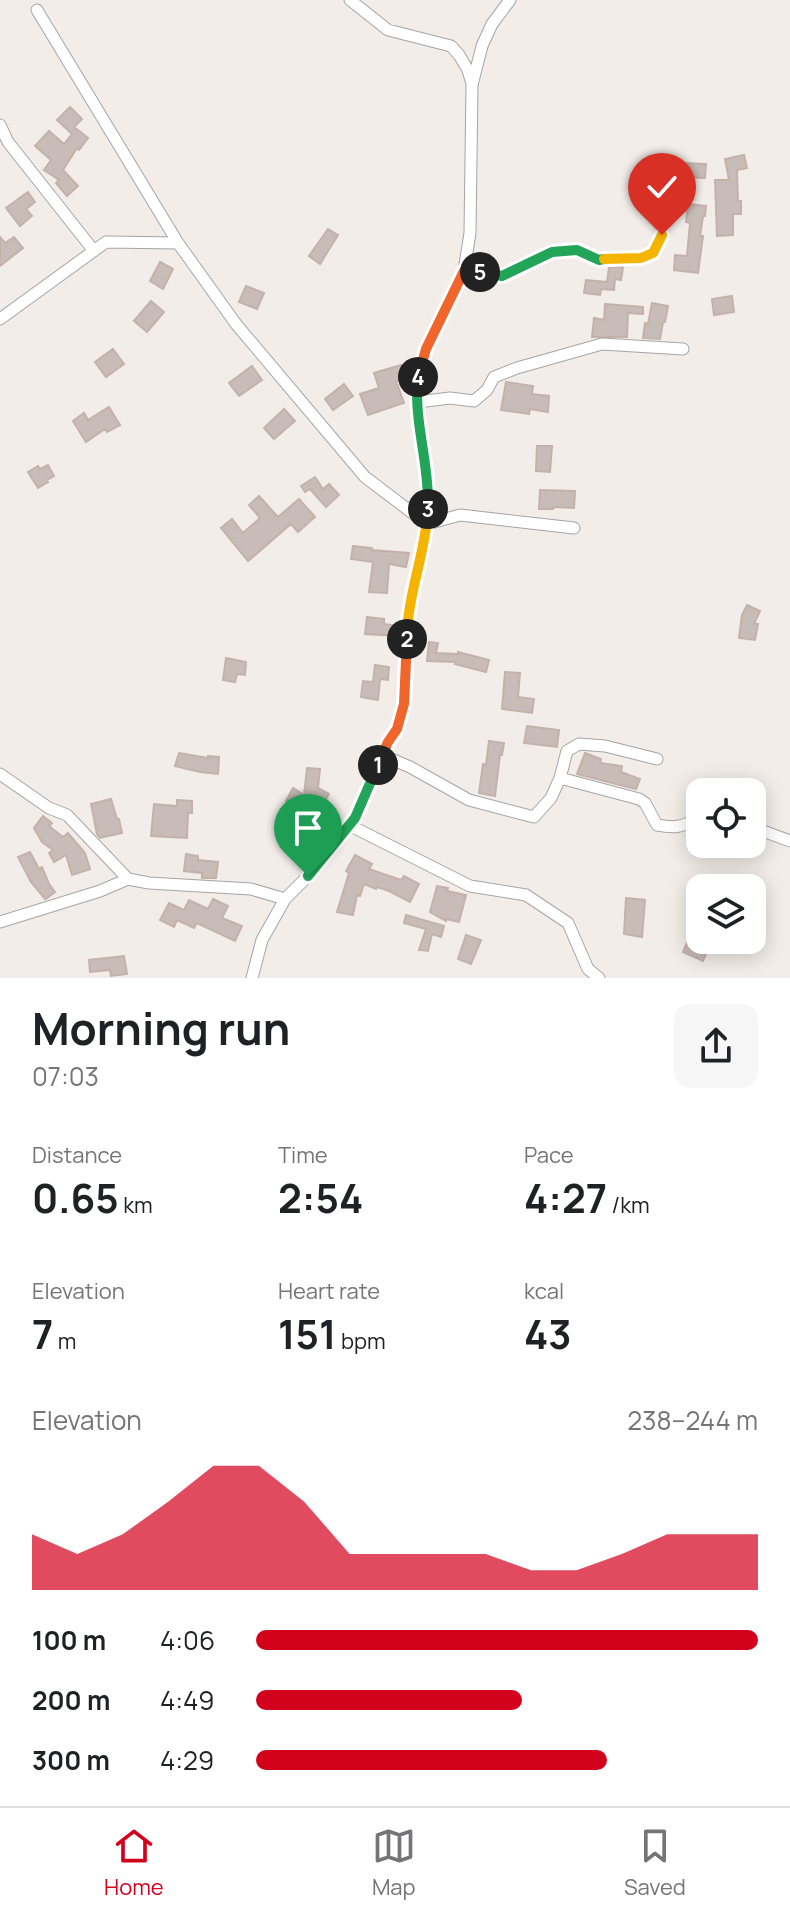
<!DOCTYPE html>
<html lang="en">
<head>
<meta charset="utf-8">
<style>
	:root { --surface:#fff; --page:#f6f6f6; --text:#202124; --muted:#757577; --line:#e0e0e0; --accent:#d3001c }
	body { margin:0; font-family:Manrope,sans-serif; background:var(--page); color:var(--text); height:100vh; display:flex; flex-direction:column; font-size:30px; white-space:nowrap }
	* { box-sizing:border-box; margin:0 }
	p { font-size:26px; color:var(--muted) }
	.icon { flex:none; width:44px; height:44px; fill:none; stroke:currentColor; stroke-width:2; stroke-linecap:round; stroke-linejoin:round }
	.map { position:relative; height:978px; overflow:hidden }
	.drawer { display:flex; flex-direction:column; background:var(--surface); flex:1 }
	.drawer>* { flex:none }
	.controls { position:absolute; left:686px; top:778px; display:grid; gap:16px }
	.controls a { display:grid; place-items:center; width:80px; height:80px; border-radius:16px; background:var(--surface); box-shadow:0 4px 20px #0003; font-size:40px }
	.pin { position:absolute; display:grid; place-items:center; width:68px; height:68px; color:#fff; margin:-82px -34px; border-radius:50% 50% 50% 0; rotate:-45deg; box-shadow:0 0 8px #0007 }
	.pin .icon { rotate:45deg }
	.km { position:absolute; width:40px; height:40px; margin:-20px; border-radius:50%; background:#222; color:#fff; font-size:22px; line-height:40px; text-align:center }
	.round { display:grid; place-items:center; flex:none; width:84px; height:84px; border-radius:16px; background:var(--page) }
	.summary { display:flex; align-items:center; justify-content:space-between; height:136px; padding:0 32px }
	h1 { font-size:44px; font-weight:700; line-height:60px }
	.metrics { display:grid; grid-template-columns:repeat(3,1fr); gap:12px; height:136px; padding:8px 32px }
	.metrics div { display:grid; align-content:center }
	.metrics b { font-size:40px; font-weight:700 }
	.metrics small { font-size:22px; font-weight:400 }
	.metrics p { font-size:22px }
	.chart { height:224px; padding:16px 32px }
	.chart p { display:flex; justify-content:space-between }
	.chart svg { width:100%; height:144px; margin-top:8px; fill:var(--accent); opacity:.7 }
	ul { padding:0 32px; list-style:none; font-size:26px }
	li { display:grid; grid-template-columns:128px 96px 1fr; align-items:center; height:60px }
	li i { height:20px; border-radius:10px; background:var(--accent) }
	.tabs { display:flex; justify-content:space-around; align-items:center; height:112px; border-top:2px solid var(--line); background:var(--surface); font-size:22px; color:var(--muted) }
	.tabs a { display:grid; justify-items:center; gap:4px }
	.tabs .selected { color:var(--accent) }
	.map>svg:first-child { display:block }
	.building { fill:#c7bcb7; stroke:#c4b2aa; stroke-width:2 }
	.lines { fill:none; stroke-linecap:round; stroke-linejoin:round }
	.minor-casing { stroke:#a5a5a5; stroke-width:13 }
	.minor { stroke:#fff; stroke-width:11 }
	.split-1-casing { stroke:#fff; stroke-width:16 }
	.split-2-casing { stroke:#fff; stroke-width:16 }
	.split-3-casing { stroke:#fff; stroke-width:16 }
	.split-4-casing { stroke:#fff; stroke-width:16 }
	.split-5-casing { stroke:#fff; stroke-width:16 }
	.split-6-casing { stroke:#fff; stroke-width:16 }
	.split-7-casing { stroke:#fff; stroke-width:16 }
	.split-1 { stroke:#22a559; stroke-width:10 }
	.split-2 { stroke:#f0652b; stroke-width:10 }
	.split-3 { stroke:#f5b400; stroke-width:10 }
	.split-4 { stroke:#22a559; stroke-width:10 }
	.split-5 { stroke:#f0652b; stroke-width:10 }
	.split-6 { stroke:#22a559; stroke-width:10 }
	.split-7 { stroke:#f5b400; stroke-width:10 }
</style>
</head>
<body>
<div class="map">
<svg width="790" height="978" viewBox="0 0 790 978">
	<rect width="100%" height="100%" fill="#f2ede8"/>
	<path class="building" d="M70,107l12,12 -8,8 14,11 -9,12 -2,-2 -14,22 15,16 -11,10 -11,-13 3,-3 -15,-10 7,-10 -16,-14 14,-15 15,13 8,-10 -15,-14z
		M744,155l3,13 -10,2 1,31h3v13h-8v21l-16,1 -2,-56h14l-4,-21z
		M682,163l24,1 -1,14 -24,-1z
		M28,192l7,10 -9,7 6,7 -12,10 -14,-18z
		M688,204l18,2 -1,10h-2l-3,20h3l-5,37 -24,-3 1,-15 12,1 3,-33 -4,-1z
		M328,229l10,6 -18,29 -11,-8z
		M0,237l5,6 9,-6 9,11 -23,18z
		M160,262l13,7 -10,20 -13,-8z
		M623,267l-2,13 -6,-1 -1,11 -13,-1 -1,6 -16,-2 2,-13 21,2 2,-14z
		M246,286l18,7 -7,16 -18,-7z
		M732,296l2,16 -20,3 -2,-16z
		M151,301l13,11 -17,20 -13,-11z
		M652,303l16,3 -3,16h-2l-3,17 -17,-1 2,-15 3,1z
		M605,304l38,3v7l-15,-1 -1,24h-35l2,-19 10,2z
		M113,349l11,15 -18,13 -11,-15z
		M401,365l4,14 -9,2 8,22 -36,12 -8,-21 19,-6 -5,-15z
		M252,366l10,14 -23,16 -10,-13z
		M506,382l27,4 -1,8 17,2 -1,16 -18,-3 -1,5 -28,-4z
		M344,384l9,12 -20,14 -8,-11z
		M109,407l11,18 -13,7 -2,-3 -19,13 -13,-21 11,-8 4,7z
		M284,409l11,12 -21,18 -10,-11z
		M537,446h15l-2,26 -14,-1z
		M48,465l6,11 -7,4 1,2 -10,6 -10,-16 10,-6 2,3z
		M315,477l8,12 6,-5 10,11 -13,12 -16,-18 -5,3 -4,-6z
		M540,490l35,1 -1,17 -21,-1v2h-14z
		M259,496l19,21 21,-18 16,18 -17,15 -7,-8 -43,37 -27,-33 11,-9 11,14 17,-15 -11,-13z
		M353,546l19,2 -1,2 38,3 -3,14 -17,-3 -2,29 -18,-1 4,-30 -22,-3z
		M747,605l13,6 -6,13h4l-3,16 -16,-2 3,-23z
		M367,617l17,2v5l15,2 -2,10 -32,-2z
		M429,642l9,1 -2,10 22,1v-2l31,8 -3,12 -31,-8 1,-2 -29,-1z
		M226,658l20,4 -1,13 -8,-1 -2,8 -12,-2z
		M375,665l14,2 -1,13 -8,-1 -2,21 -17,-3 2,-16 10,1z
		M505,672l15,1 -2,24 16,2 -2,14 -30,-4z
		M527,726l32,4 -2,17 -33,-4z
		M489,741l15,2 -2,12h-2l-5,41 -16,-3 4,-29 3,1z
		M179,753l29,5v-2l11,1 -1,17 -18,-2 -25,-6z
		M585,753l16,6 -1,4 22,3 -1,6 19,7 -4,10 -59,-15z
		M307,768l13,1 -2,19 11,6 -15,26 -28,-19 7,-13 11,7z
		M111,799l6,20h2l3,14 -22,5 -3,-4 -6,-30z
		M177,800l15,1v12h-4l-1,25 -36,-2 3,-32 23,2z
		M43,816l9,7 -3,3 14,11 5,-4 17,20 5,16 -18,6 -6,-20 -12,7 -5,-9 4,-3 -11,-8 -8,-14z
		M30,852l9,17 3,-2 7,17 6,8 -9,7h-1l-14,-17 -13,-25z
		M186,854l12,2v4l20,2 -2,16h-14v-5l-18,-2z
		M355,855l17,9 -3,5 32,11 3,-4 15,8 -9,18 -21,-11 -12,-4 -1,2 -12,-5 -4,12 -3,-1 -4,20 -16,-3 12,-39 -3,-2z
		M437,886l11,2 -1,3 19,4 -7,27 -13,-3v2l-16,-9z
		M626,898l19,2 -3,37 -18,-3z
		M213,899l15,7 -6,12 20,8 -7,15 -38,-18 -3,5 -17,-8 -3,7 -14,-7 9,-17 15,7 5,-10 19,9z
		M406,915l38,11 -3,11 -9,-3 -4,17 -9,-1 7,-21 -22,-6z
		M466,935l15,5 -10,24 -13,-5z
		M689,938l20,9 -6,14 -20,-9z
		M124,956l3,18 -16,2 -1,-6 -20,2 -1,-12z"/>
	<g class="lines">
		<g class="minor-casing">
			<path id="minor" d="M350,0l38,30 63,16 8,9 9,15 4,14
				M37,10l141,233 58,81 129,153 62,47 33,-9 114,13
				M0,125l8,17 86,109
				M464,271l38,5 50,-24 25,-2 22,10 42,-2 12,-5 9,-18
				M0,319l106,-77 72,1
				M418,402l32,-4 24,3 13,-11 7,-13 23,-9 85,-24 81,5
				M382,755l28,12 59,33 65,17 17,-19 9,-20 79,21 6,4 12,22c21,4 25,1 43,-7
				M0,774l49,34 18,7 61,64
				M560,778l7,-27 12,-7 26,2 52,13
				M349,825l121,61 56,9 42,28 20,46 11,9
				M752,827l38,14
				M0,922l100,-31 28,-12 21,4 102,6 34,10
				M252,978l10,-38 23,-41 23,-23 47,-58 33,-76 9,-13 7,-25 3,-72 6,-44 14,-64 1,-31 -9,-75 -2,-37 9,-32 38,-78 6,-38 2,-148 10,-39 10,-22 18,-24"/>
		</g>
		<use href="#minor" class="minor"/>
	</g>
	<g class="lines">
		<g class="split-1-casing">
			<path id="split-1" d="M308,876l47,-58 23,-53"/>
		</g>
		<g class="split-2-casing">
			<path id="split-2" d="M378,765l10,-23 9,-13 7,-25 3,-65"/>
		</g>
		<g class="split-3-casing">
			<path id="split-3" d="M407,639c0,-44 19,-87 21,-130"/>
		</g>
		<g class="split-4-casing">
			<path id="split-4" d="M418,377c-5,44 12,88 10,132"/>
		</g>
		<g class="split-5-casing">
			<path id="split-5" d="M418,377l8,-28 38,-78 16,1"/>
		</g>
		<g class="split-6-casing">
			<path id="split-6" d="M480,272l22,4 50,-24 25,-2 22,10 5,-1"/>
		</g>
		<g class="split-7-casing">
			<path id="split-7" d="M604,259l37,-1 12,-5 9,-18"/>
		</g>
		<use href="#split-1" class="split-1"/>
		<use href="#split-2" class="split-2"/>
		<use href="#split-3" class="split-3"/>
		<use href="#split-4" class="split-4"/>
		<use href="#split-5" class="split-5"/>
		<use href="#split-6" class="split-6"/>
		<use href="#split-7" class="split-7"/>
	</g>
</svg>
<div class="controls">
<a><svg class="icon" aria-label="locate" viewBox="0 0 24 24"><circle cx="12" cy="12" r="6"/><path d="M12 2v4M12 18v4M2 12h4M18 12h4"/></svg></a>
<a><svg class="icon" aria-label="layers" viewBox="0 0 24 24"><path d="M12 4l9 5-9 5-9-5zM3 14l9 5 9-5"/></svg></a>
</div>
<div class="pin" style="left:308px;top:876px;background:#1e9e55"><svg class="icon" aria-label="arrive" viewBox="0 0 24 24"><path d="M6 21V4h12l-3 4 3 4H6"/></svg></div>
<div class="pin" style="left:662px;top:235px;background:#d93025"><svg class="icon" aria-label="check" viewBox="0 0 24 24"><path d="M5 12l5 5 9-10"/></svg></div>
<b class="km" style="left:378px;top:765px">1</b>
<b class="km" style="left:407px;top:639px">2</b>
<b class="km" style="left:428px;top:509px">3</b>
<b class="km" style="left:418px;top:377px">4</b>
<b class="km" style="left:480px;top:272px">5</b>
</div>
<section class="drawer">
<div class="summary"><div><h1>Morning run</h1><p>07:03</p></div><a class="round"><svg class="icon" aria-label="share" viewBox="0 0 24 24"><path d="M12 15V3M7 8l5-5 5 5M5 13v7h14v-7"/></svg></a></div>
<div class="metrics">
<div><p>Distance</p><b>0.65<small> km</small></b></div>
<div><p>Time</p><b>2:54</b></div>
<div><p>Pace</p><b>4:27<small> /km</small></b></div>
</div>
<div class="metrics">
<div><p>Elevation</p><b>7<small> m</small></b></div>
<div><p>Heart rate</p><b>151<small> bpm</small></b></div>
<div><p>kcal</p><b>43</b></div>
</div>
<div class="chart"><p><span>Elevation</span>238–244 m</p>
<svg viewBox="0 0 160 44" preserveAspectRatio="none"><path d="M0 44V27L10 33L20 27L30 17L40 6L50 6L60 17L70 33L80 33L90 33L100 33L110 38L120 38L130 33L140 27L150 27L160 27V44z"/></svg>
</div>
<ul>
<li><b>100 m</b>4:06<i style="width:100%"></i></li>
<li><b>200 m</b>4:49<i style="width:53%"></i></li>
<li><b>300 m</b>4:29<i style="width:70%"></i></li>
</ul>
</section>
<nav class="tabs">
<a class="selected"><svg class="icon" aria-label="home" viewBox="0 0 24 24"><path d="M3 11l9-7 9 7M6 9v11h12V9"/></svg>Home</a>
<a><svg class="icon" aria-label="map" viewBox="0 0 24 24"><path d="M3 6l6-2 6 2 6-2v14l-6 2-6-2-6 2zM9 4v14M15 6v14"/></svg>Map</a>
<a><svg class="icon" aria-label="saved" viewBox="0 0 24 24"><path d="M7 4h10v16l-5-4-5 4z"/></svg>Saved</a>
</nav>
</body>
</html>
